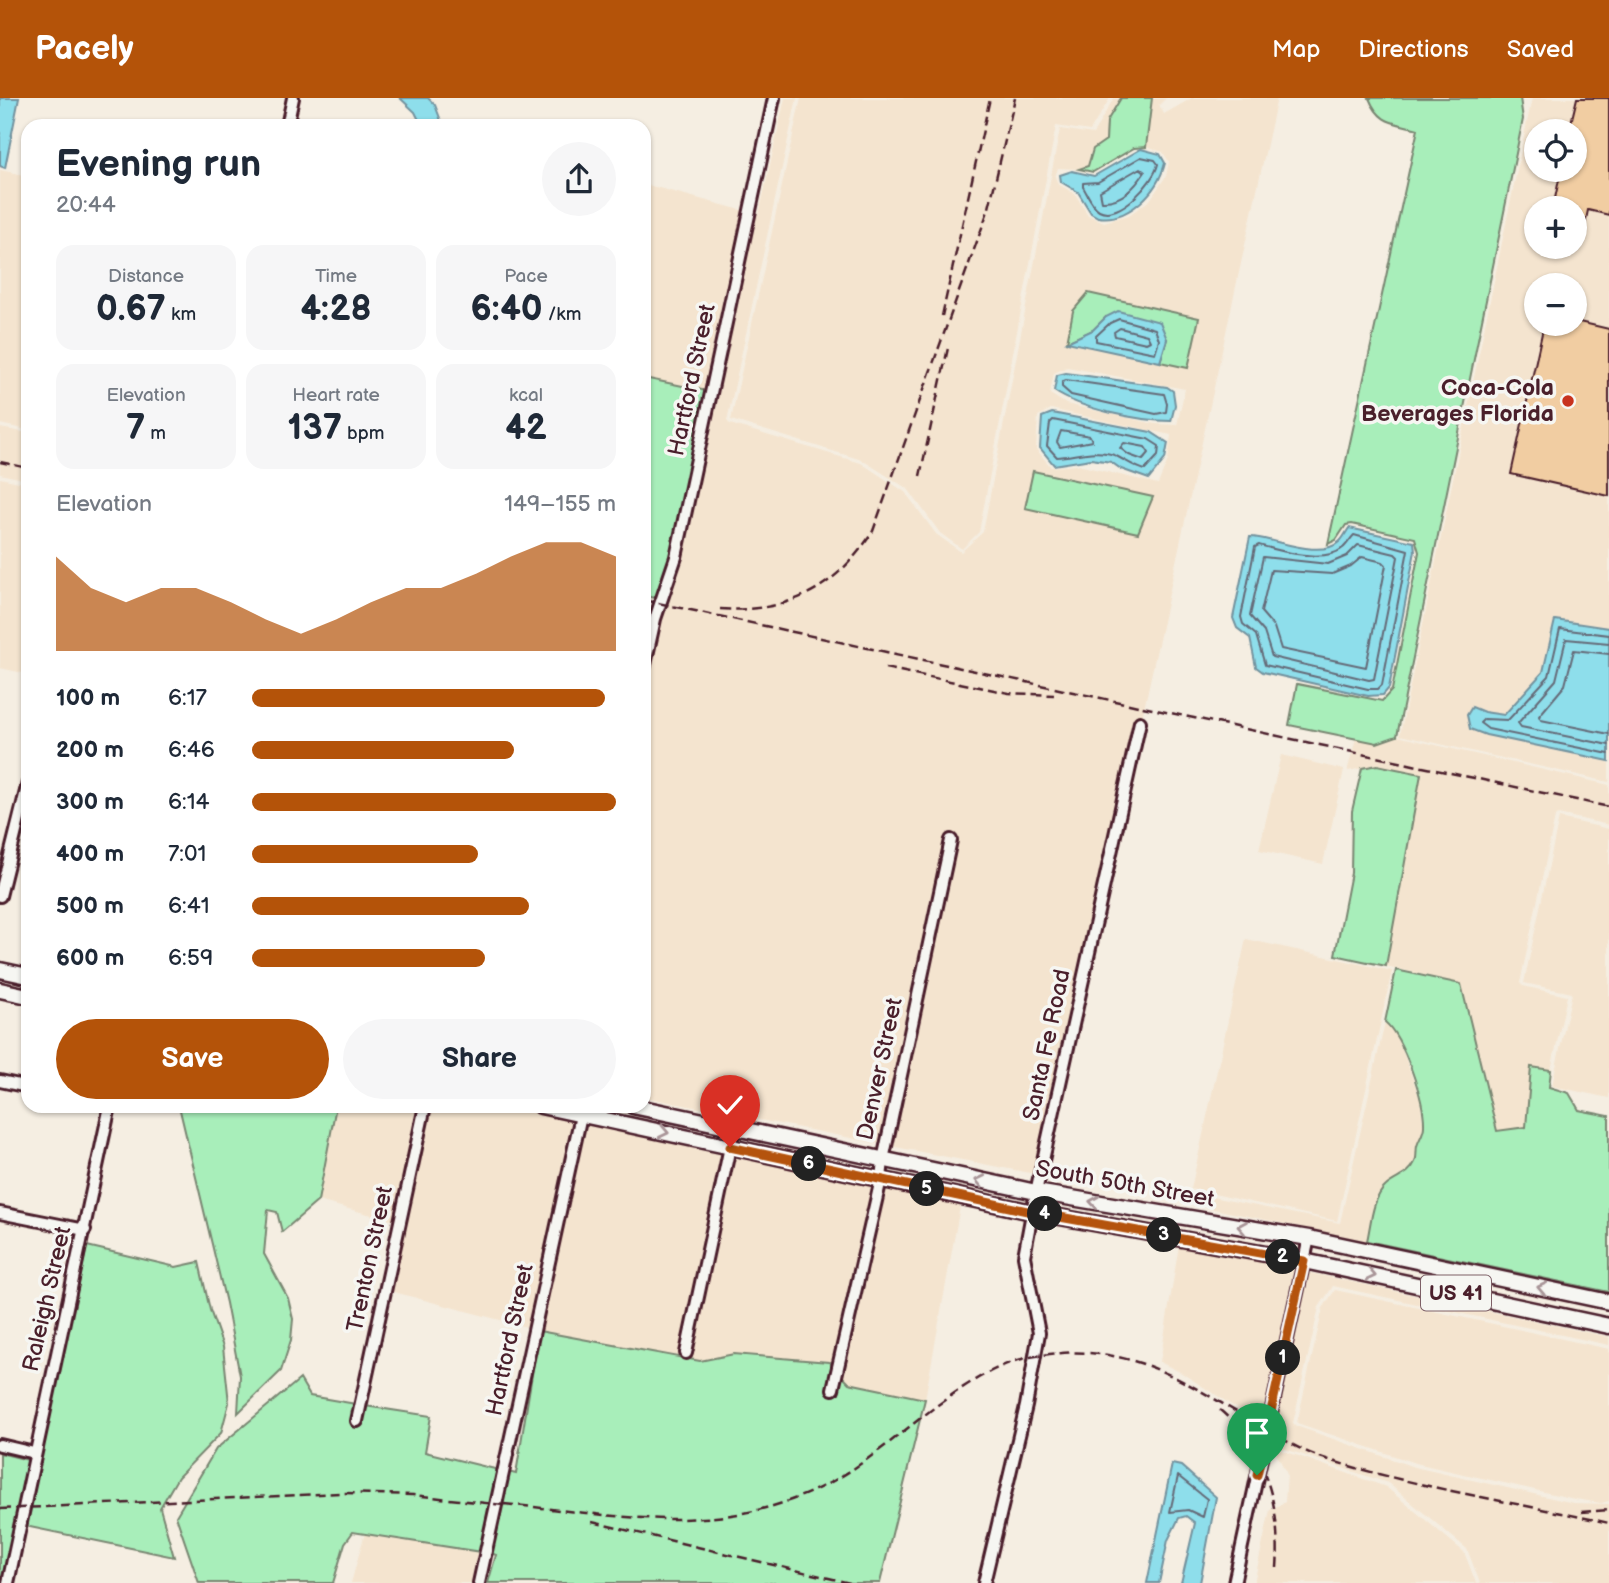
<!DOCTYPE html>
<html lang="en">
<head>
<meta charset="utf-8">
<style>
	:root { --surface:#fff; --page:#f6f6f7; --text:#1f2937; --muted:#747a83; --accent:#b45309 }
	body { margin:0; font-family:"Balsamiq Sans",sans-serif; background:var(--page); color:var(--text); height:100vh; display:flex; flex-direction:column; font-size:26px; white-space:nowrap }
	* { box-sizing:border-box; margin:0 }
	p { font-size:23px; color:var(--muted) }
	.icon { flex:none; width:38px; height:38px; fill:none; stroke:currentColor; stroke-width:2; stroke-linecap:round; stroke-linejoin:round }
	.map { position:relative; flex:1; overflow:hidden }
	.details { position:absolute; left:21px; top:21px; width:630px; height:994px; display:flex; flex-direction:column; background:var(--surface); border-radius:21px; box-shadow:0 2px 5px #0004 }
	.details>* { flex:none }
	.tools { position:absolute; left:1524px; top:21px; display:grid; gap:14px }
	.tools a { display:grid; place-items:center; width:63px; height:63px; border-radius:50%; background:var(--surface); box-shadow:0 2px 5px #0004; font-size:35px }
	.pin { position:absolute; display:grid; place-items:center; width:60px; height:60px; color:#fff; margin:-72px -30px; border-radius:50% 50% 50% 0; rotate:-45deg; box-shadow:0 0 7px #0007 }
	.pin .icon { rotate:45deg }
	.km { position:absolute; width:35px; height:35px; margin:-18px; border-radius:50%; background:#222; color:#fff; font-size:19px; line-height:35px; text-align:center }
	.round { display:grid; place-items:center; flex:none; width:74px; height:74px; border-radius:37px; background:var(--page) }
	.summary { display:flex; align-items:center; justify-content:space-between; height:119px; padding:0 35px }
	h1 { font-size:38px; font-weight:600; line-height:52px }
	.figures { display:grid; grid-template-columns:repeat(3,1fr); gap:10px; height:119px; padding:7px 35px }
	.figures div { display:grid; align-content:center; border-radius:18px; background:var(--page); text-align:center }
	.figures b { font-size:35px; font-weight:600 }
	.figures small { font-size:19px; font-weight:400 }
	.figures p { font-size:19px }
	.chart { height:196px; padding:14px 35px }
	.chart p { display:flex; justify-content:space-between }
	.chart svg { width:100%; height:126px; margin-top:7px; fill:var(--accent); opacity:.7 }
	.primary-button { display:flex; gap:14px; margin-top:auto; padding:14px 35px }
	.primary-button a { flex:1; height:80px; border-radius:42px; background:var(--accent); color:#fff; font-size:28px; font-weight:600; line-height:80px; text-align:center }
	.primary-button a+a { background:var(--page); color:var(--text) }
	ul { padding:0 35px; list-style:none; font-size:23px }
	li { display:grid; grid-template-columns:112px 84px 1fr; align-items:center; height:52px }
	li i { height:18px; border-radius:9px; background:var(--accent) }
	header { display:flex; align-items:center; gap:42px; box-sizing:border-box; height:98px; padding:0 35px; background:var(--accent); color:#fff }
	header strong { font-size:33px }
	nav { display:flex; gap:38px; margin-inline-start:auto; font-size:24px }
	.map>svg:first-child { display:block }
	.built { fill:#f4e4cf; fill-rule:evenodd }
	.green { fill:#a8eeba; stroke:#798672; stroke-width:2 }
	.water { fill:#8edeeb; stroke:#73929e; stroke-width:2 }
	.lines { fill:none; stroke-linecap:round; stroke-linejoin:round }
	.shore { stroke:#656b78; stroke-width:2 }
	.building { fill:#f1cda2; stroke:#4a1f2b; stroke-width:2 }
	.minor-casing { stroke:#4a1f2b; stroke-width:16 }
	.major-casing { stroke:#4a1f2b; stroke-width:19 }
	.minor { stroke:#f6f6f2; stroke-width:10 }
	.major { stroke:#f6f6f2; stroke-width:14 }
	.rail { stroke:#4a1f2b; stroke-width:2.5; stroke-dasharray:10 5; stroke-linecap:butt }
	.oneway { stroke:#a99598 }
	.route-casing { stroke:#fff; stroke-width:14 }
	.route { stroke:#b45309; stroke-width:9 }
	.poi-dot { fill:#c8321e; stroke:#f6f6f2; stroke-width:2.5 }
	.labels { text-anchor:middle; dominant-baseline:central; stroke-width:7; stroke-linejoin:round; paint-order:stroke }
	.shield { fill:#f6f6f2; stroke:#7e6067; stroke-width:2 }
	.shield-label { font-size:21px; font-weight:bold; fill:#4a1f2b }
	.street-label { font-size:23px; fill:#4a1f2b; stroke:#f6f6f2 }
	.poi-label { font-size:23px; font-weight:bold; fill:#4a1f2b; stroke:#f6f6f2; text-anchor:end }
</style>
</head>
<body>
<header>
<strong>Pacely</strong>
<nav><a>Map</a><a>Directions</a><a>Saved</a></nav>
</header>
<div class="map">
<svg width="1609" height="1485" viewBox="0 0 1609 1485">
	<rect width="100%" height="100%" fill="#f5eee2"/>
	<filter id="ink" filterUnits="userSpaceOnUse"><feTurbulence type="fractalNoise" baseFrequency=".0143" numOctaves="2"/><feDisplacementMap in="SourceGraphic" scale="14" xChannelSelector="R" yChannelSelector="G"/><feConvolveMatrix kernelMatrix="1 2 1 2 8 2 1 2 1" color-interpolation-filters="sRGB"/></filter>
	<g filter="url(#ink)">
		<path class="built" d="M785,0h12l-70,323 3,3 131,39 44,29 31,42 25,18 22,-20 77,-403 33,5 21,-36h7l-14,23 -1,19 -16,14 -2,12 -9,3 -21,-1 -3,9 3,7 17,10 13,21 16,7 25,-7 21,-15 16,-24 3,-14 -6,-10 -17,-5 6,-49h14l-7,7 5,9 28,-16h85l-135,620 -6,-1 -101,457 -145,-28 66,-308 -8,-3 -67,309 -237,-47v-406l15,-71 11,-24 84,-383 5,1zM1067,269l118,22 -8,36 -22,-1 -89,-20 -16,-10 4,-21zM1051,311l120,26 -3,25 -10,24 -80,-19 -27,2 -15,-18 2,-33z
			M801,0h309l-20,33 -34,-5 -77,406 -17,17 -22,-16 -32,-44 -46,-29 -131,-40z
			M1532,0h77v684l-209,-47zM1536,33h39v39h-39zM1536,110h39v39h-39zM1536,187h39v39h-39z
			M0,72l28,6v254l-28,-6z
			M644,86l101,27 -40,189 -61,-14z
			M0,330l28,5v47l-28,-6z
			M0,380l28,6v190l-28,-6z
			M1397,638l212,49v40l-51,-11 -3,3 -35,166 3,3 44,10 -16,74 -20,-3 -5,60 -29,5 -36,-148 -75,-18 35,-192 -44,-9 -29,6v-3l8,-30 21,4z
			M1281,657l63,15 -21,94 -64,-14z
			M1559,720l50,11v269l-57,-12 20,-93 -48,-10z
			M1246,841l146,32 -55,250 -146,-32z
			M1385,924l10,8 15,41 10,28 4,30 -7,16 -2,17 -9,12 -21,12 -8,13 -10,42 -177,-37 2,-11 148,30z
			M336,1008h84l-25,115 -77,-20z
			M430,1008h72l73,16 -45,206 -140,-37z
			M584,1026l140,31 -44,200 9,3 44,-201 143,27 -43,182 -4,-4 -95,-8 -34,7 -161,-30z
			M885,1088l76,15 -36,198 -76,-16 -8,-8z
			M1179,1147l118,25 -34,155 -83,-53 -20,-10z
			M1306,1174l303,65v8l-276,-59 -14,21 -26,116 3,3 118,41 160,36 35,1v79h-129l-13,-34 -79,-66 -118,-39z
			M1335,1192l274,59v152l-8,2 -26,-4 -160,-36 -118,-40 26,-115z
			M1273,1349l113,40 78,65 12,31h-222l16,-73 15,-8 2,-28z
			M365,1435l116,19 -7,31h-123z"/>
		<path class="green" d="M1121,0h31l-6,49 -12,1 -41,24 -14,-3 9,-3 5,-17 13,-9 1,-19z
			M1369,0h151l3,21 -126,617 -20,7 -88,-18 8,-41 85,17 10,-11 27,-138 -4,-14 -63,-14 -6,1 -10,15 -8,4 90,-415c-24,-7 -38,-4 -49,-31z
			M1088,195l111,25 -11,50 -28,-6 7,-23 -61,-22 -13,13 -26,12 6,-31z
			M644,280l63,13 -47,208 -16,-3z
			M1033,373l120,26 -15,36 -113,-25z
			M1377,667l44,9 -35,192 -51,-11 16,-82 1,-62 10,-43z
			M1396,872l65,14 36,147 29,-4 5,-60 20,3 -2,17 20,6 10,17 30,6v176l-242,-51c4,-17 5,-43 19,-55 10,-9 23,-10 29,-24 2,-4 1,-11 2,-16 2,-7 7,-13 7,-20 1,-25 -21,-89 -39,-104z
			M179,1008h157l-18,95 -36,31 -5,-20 -9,-2 -4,44 24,44 5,21 -2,21 -10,31 -43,42 2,-37 -14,-73z
			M87,1148l89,21 23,-5 11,48 13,37 6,56 -8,30 -43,44 -18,31 14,49 -149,-31z
			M539,1233l161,30 34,-7 95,8 4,4 -5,26 8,2 5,-19 8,8 76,16 -45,184h-392l8,-28 -6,-2 18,-81 8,2z
			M300,1281l10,17 46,8 -4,20 9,1 4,-19 66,10 -6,36 74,18 -18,82 -128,-20 -8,11 -12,40h-134l-23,-67 40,-67z
			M0,1355l28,7 -24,123h-4z"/>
		<path class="water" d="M0,0h19l-14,70 -5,-2z
			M400,0h28l7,7 8,21h-21l-7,-14z
			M1141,51l19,5 5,9c-7,28 -36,59 -67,54l-7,-4 -13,-21 -17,-10 -1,-7 12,-4 22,5z
			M1118,213l42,11 7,17 -7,23 -93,-20 26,-12 13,-13z
			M1066,275l101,14 6,4 2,14 -4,16c-32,0 -91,-12 -117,-30l3,-16z
			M1052,315l99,19 17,11 -3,16 -16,20 -28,-10 -10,-7 -20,-3 -37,6 -14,-17 2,-31z
			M1349,430l65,14 1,9 -26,137 -6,7 -15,1 -105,-24 -7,-5 -6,-29 -13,-10 -4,-10 17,-81c22,0 69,23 89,5 4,-3 7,-10 10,-14z
			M1555,522l54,8v133l-123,-26 -16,-6 -3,-14 5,-8 12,5 20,3 39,-43z
			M1172,1366l9,2 35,31 -16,86h-19l14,-60 -9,-7 -7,2 -11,22 -9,43h-12z"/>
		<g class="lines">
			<path class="shore" d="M1141,59l14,3 3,4c-4,18 -39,57 -59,46 -7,-4 -12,-17 -16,-23v-4l15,-1z
				M1140,70l5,4c-10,15 -23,30 -43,29l-2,-10z
				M1119,221l36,10 4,11 -4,13 -59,-12v-5l14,-13z
				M1120,230l27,7 3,6 -4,2 -31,-7 -1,-4z
				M1066,282l98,14 3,10 -1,8 -10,2 -85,-19 -9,-8v-5z
				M1053,322l95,19 11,7 -1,10 -13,14c-11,-3 -20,-10 -31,-15 -18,-7 -39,1 -57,2l-10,-11 3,-23z
				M1061,333l29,5 2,5 -32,6 -3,-5z
				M1124,345l21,4 4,6 -6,7 -14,-5 -9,-7z
				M1354,437l54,15 -26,135 -4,4h-10l-103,-24 -9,-30 -13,-11 -2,-7 14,-70 4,-2c21,6 65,19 84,3 4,-3 7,-9 11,-13z
				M1358,447l37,9 3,3 -24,122 -5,1 -97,-23 -8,-25 -14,-16 13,-59 65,7 19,-8z
				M1362,459l21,5 3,3 -20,102 -85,-18 -7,-22 -13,-15 10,-42 61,4 19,-8z
				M1609,537l-49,-6 -11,47 -41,44 -24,-1 -4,4 8,6 121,25
				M1609,545l-43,-4 -10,41 -38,43 3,4 88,18
				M1609,556l-35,-4 -9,35 -26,31 2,4 68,14
				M1178,1378l29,23 -4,18 -15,-7 -18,2z"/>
		</g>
		<path class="building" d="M1577,0h32v117l-21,-5 -4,20 -9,-2v-20h-22l8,-38h14v-39h-6z
			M1575,223l34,8v167l-98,-22 33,-150h31z"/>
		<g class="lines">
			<g class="minor-casing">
				<path id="minor" d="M287,28l6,-28
					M644,571l11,-50 21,-62 98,-459
					M0,798l28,-113
					M0,983l28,6
					M0,1115l85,17
					M686,1255l48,-225
					M833,1291l48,-210 2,-19 68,-320
					M357,1323l68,-315
					M0,1347l34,8
					M8,1485l102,-477
					M479,1485l104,-477
					M984,1485l42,-177 13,-73 -15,-77 12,-64 104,-470
					M1234,1485l75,-345"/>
			</g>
			<g class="major-casing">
				<path id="major" d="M0,872l28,6
					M0,892l28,6
					M541,1008l491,106 272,49 305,65
					M633,1008l403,86 273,46 300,64"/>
			</g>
			<use href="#minor" class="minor"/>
			<use href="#major" class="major"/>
			<path class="rail" d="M942,218l48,-218
				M0,364l28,6
				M920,378l28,-128
				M644,502l965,207
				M720,511c69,4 116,-20 153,-78l116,-323 26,-110
				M885,570l124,25 45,2
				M1220,1312c47,40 61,100 57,158
				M504,1406c118,11 220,37 331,-24 63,-35 130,-113 201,-124 95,-16 148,26 226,71 18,10 37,23 58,30 92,30 194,45 289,66
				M0,1411l342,-16 71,2 100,11
				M1581,1414l28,-2
				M592,1424l258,61"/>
		</g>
		<defs><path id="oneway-chevron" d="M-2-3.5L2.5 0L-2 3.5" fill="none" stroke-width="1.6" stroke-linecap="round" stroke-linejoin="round" transform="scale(1.75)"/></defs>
		<g class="oneway">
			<use href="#oneway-chevron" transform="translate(664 1034) rotate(12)"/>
			<use href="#oneway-chevron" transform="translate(980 1083) rotate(-168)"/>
			<use href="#oneway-chevron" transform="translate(1094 1104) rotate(-171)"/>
			<use href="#oneway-chevron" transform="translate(1242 1129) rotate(-170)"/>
			<use href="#oneway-chevron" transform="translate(1371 1177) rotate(12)"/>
			<use href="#oneway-chevron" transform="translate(1542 1190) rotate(-168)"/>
		</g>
	</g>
	<g class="lines" filter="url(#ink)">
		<g class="route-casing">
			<path id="route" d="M730,1049l302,65 272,49 -47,214"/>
		</g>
		<use href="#route" class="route"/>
	</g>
	<circle class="poi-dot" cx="1568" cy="303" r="7"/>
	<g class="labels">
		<rect class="shield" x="1421" y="1177.5" width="70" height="35" rx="5"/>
		<g class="shield-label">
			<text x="1456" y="1195">US 41</text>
		</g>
		<g class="street-label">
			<text transform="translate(692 282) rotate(-78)">Hartford Street</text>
			<text transform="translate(1047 947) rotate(-78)">Santa Fe Road</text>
			<text transform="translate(880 971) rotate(-78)">Denver Street</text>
			<text transform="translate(1125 1086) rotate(10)">South 50th Street</text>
			<text transform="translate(370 1161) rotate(-78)">Trenton Street</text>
			<text transform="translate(47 1201) rotate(-77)">Raleigh Street</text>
			<text transform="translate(510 1242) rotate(-78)">Hartford Street</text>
		</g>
		<g class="poi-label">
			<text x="1554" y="290">Coca-Cola<tspan x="1554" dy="26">Beverages Florida</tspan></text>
		</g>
	</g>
</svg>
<div class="tools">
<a><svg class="icon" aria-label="locate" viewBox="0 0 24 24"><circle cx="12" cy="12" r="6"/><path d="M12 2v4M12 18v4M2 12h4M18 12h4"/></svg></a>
<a>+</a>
<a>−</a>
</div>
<div class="pin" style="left:1257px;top:1377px;background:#1e9e55"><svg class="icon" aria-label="arrive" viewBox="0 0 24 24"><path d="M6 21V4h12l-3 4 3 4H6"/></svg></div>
<div class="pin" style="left:730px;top:1049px;background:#d93025"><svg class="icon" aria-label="check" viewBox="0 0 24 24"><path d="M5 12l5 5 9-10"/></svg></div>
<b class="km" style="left:1283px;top:1260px">1</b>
<b class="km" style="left:1283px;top:1159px">2</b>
<b class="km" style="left:1164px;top:1137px">3</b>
<b class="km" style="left:1045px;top:1116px">4</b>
<b class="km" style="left:927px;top:1091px">5</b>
<b class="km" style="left:809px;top:1066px">6</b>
<section class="details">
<div class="summary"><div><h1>Evening run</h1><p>20:44</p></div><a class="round"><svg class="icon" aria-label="share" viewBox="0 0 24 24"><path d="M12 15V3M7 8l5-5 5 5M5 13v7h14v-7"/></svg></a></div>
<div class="figures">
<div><p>Distance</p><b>0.67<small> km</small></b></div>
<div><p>Time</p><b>4:28</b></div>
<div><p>Pace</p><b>6:40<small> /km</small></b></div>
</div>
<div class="figures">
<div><p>Elevation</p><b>7<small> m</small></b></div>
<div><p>Heart rate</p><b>137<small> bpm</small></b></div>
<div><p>kcal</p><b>42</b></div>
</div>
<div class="chart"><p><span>Elevation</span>149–155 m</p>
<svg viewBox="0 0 160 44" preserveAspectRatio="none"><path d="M0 44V11L10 22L20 27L30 22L40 22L50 27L60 33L70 38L80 33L90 27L100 22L110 22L120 17L130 11L140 6L150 6L160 11V44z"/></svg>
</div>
<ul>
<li><b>100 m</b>6:17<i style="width:97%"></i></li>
<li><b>200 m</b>6:46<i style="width:72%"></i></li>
<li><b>300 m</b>6:14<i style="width:100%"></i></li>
<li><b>400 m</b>7:01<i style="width:62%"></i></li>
<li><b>500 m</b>6:41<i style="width:76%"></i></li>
<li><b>600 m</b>6:59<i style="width:64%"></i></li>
</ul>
<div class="primary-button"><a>Save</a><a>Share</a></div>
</section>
</div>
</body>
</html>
